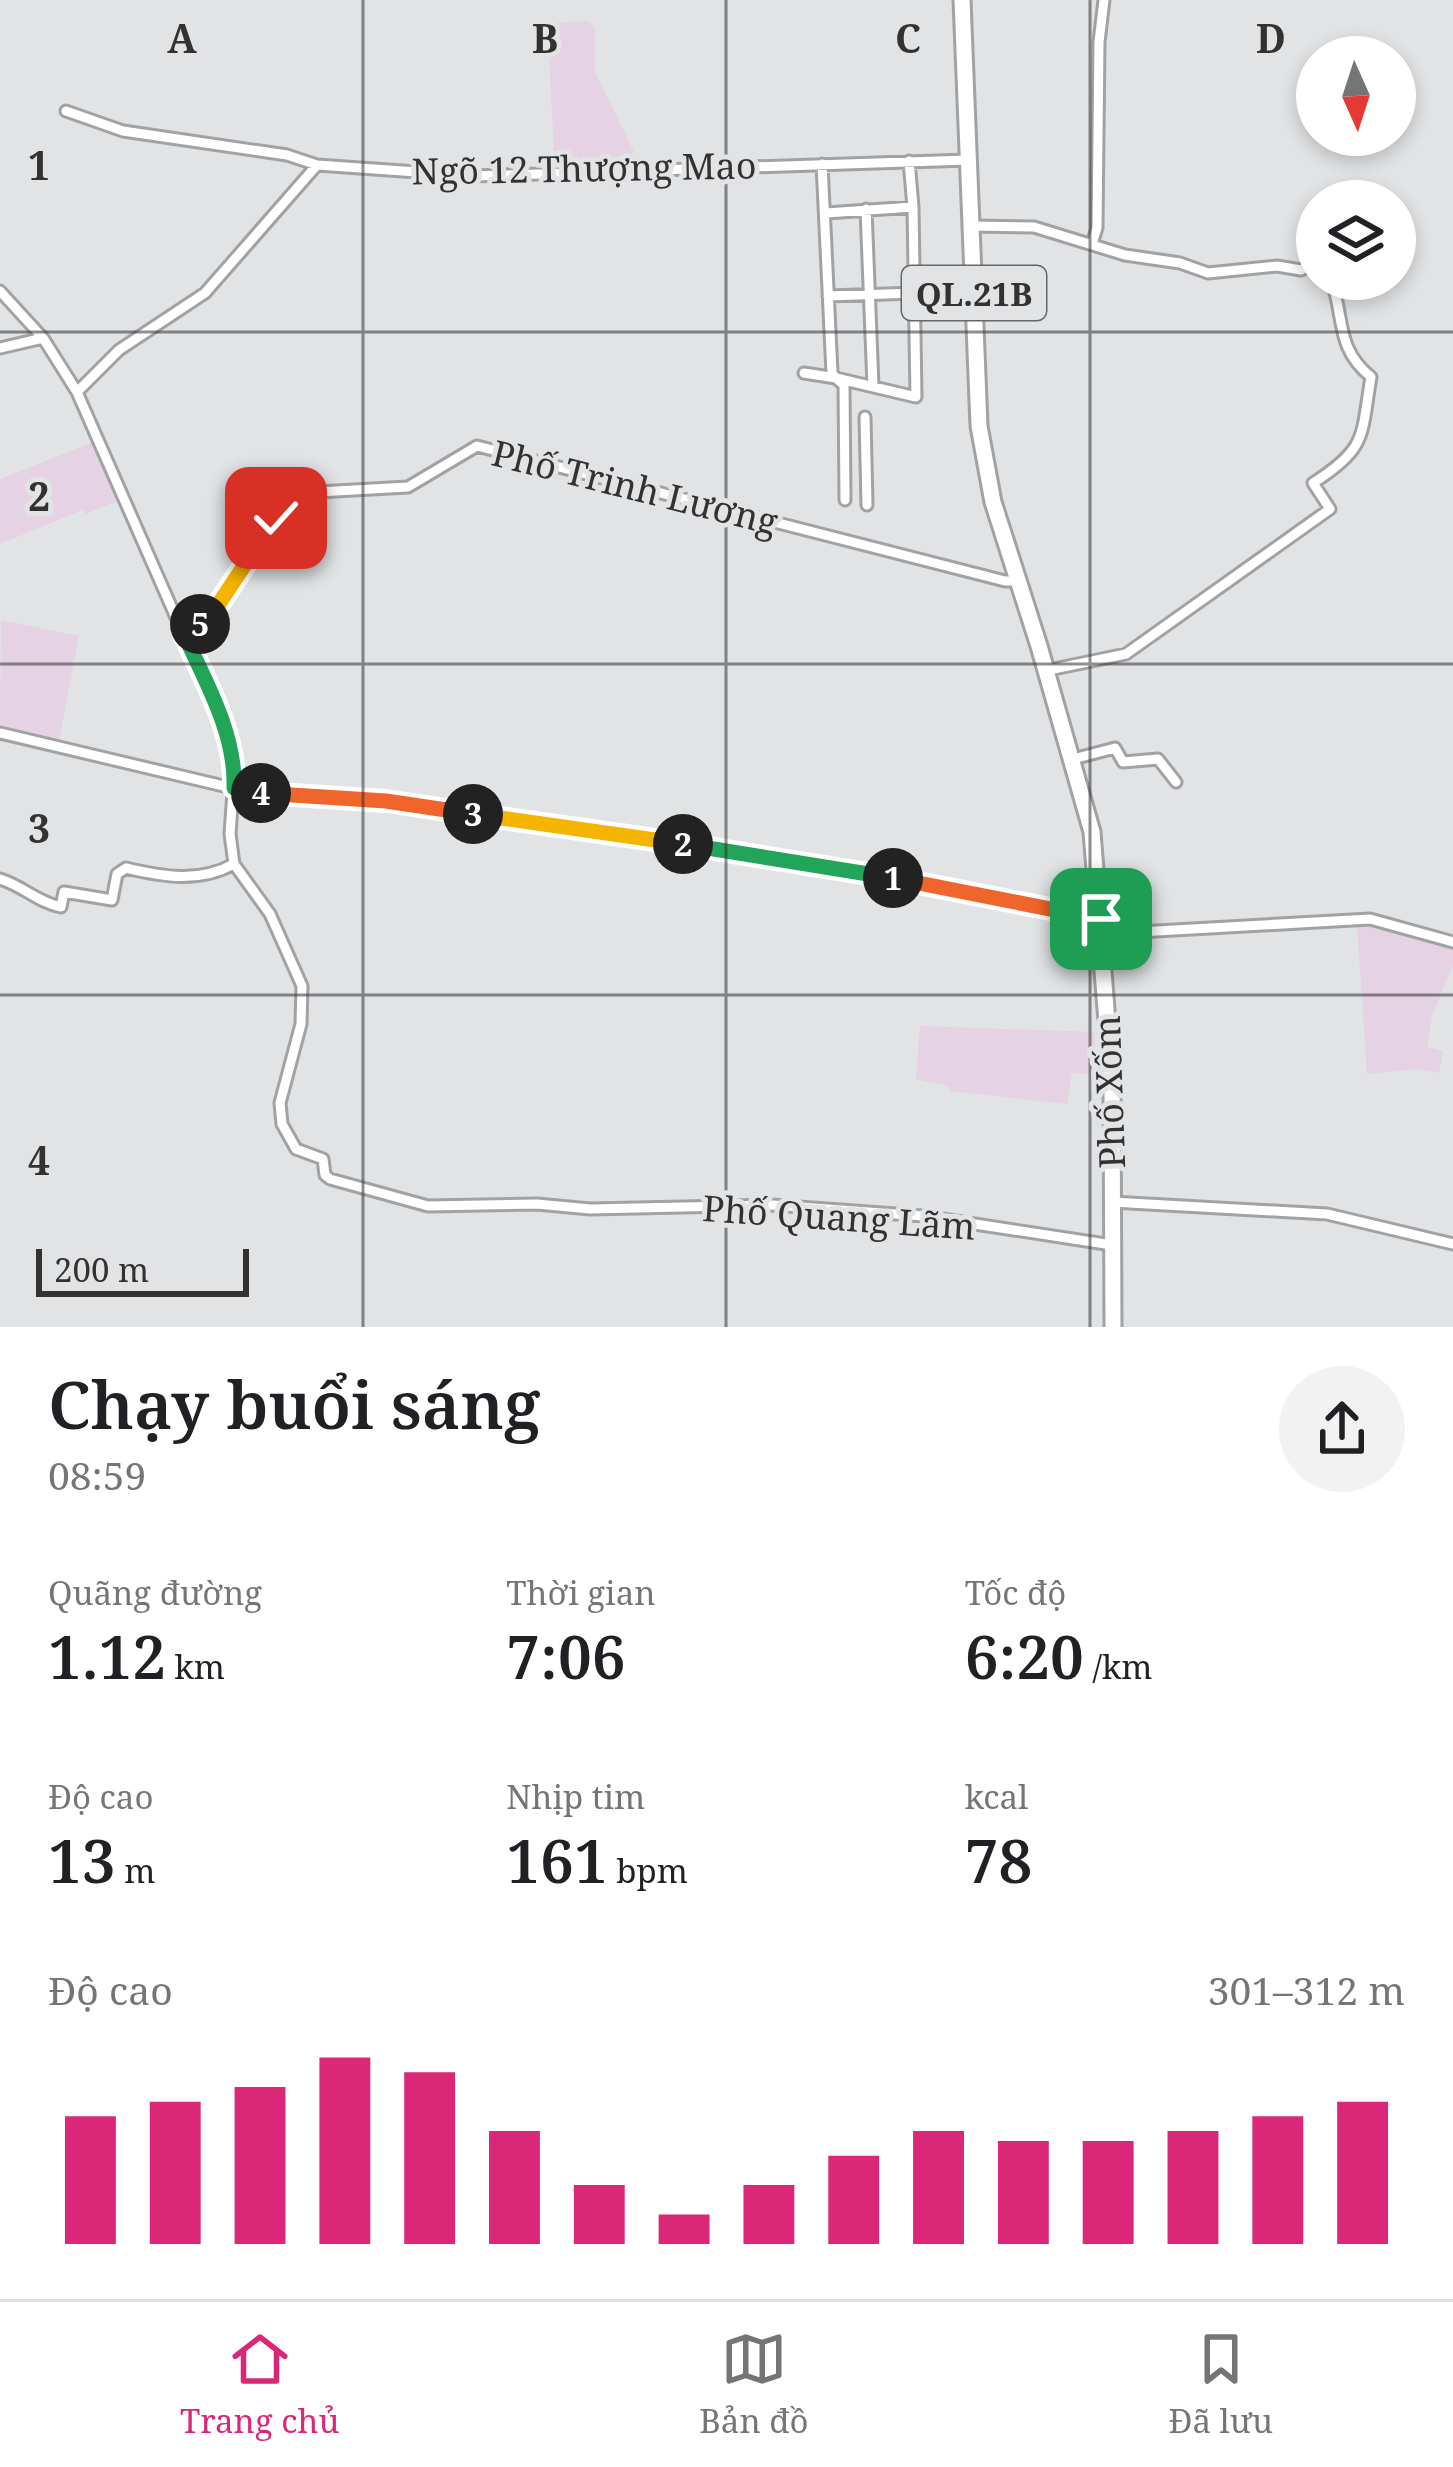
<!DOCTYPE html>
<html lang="vi">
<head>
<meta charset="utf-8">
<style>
	:root { --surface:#fff; --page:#f2f2f2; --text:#202124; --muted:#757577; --line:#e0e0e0; --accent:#db2777 }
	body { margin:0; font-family:"Noto Serif",serif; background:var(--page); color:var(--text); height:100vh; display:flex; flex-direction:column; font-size:45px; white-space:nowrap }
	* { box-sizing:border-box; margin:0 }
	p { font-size:39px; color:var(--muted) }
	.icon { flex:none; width:66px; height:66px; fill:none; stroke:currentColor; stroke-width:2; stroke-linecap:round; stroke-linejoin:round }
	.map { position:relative; height:1327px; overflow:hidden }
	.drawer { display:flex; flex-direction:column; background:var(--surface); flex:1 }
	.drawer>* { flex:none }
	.needle { width:78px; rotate:177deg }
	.buttons { position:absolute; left:1296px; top:36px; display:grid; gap:24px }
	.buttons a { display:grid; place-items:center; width:120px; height:120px; border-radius:50%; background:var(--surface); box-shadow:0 6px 18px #0003; font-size:60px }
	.scale { position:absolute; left:36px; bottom:30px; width:213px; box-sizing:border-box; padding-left:12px; border:6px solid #323233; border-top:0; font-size:33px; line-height:42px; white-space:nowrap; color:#323233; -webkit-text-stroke:9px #e1e3e5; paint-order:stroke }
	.pin { position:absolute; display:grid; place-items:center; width:102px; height:102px; color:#fff; margin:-51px; border-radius:24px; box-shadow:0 6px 18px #0006 }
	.km { position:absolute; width:60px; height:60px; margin:-30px; border-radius:50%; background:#222; color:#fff; font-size:33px; line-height:60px; text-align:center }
	.round { display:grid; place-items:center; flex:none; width:126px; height:126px; border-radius:63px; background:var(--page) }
	.head { display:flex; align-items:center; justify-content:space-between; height:204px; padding:0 48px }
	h1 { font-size:66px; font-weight:600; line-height:90px }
	.stats { display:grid; grid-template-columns:repeat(3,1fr); gap:18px; height:204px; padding:12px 48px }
	.stats div { display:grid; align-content:center }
	.stats b { font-size:60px; font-weight:600 }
	.stats small { font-size:33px; font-weight:400 }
	.stats p { font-size:33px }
	.chart { height:336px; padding:24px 48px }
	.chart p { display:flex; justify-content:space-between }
	.chart svg { width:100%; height:216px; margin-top:12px; stroke:var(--accent); stroke-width:6 }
	.menu { display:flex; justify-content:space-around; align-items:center; height:168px; border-top:3px solid var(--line); background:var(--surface); font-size:33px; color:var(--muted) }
	.menu a { display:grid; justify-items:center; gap:6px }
	.menu .on { color:var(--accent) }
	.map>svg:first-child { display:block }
	.education { fill:#e5d2e3 }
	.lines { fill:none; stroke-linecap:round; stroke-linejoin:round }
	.minor-casing { stroke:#a1a2a4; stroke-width:15 }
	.trunk-casing { stroke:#a1a2a4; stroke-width:21 }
	.minor { stroke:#fff; stroke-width:9 }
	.trunk { stroke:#fff; stroke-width:15 }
	.split-1-casing { stroke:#fff; stroke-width:24 }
	.split-2-casing { stroke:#fff; stroke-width:24 }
	.split-3-casing { stroke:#fff; stroke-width:24 }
	.split-4-casing { stroke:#fff; stroke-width:24 }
	.split-5-casing { stroke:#fff; stroke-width:24 }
	.split-6-casing { stroke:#fff; stroke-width:24 }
	.split-1 { stroke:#f0652b; stroke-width:15 }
	.split-2 { stroke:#22a559; stroke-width:15 }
	.split-3 { stroke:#f5b400; stroke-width:15 }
	.split-4 { stroke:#f0652b; stroke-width:15 }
	.split-5 { stroke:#22a559; stroke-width:15 }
	.split-6 { stroke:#f5b400; stroke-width:15 }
	.grid { fill:none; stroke:#323233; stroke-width:3; stroke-opacity:0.55 }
	.labels { text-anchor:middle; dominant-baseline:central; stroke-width:10; stroke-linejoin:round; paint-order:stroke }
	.shield { fill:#e1e3e5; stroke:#666768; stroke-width:3 }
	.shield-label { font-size:33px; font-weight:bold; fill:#323233 }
	.street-label { font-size:36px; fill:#323233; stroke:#e1e3e5 }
	.grid-label { font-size:39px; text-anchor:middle; font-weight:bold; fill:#323233; stroke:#e1e3e5; stroke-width:10; stroke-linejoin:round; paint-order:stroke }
</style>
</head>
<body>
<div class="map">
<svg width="1453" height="1327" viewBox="0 0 1453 1327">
	<rect width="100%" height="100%" fill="#e1e3e5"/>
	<path class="education" d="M588,21l7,6v45l39,80 -8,8 -66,6 -6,-12 -6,-124 6,-7z
		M94,442l26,58 -34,14 -3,-4 -83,34v-65z
		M1,620l78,16 -20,105 -59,-13z
		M1376,923l77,23v18l-21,52 -5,31 16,4 -4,22 -20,-4 -52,5 -10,-150z
		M920,1026l174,6 3,42 -25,-1 -5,31 -118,-13v-5l-33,-7z"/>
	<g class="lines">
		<g class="minor-casing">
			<path id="minor" d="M66,111l57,20 164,24 30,10
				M909,161l4,46
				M822,164l10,209 4,5 80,19 -3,-190 -87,6
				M866,209l7,177
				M971,226l63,1 91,28 55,8 28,10 69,-7 24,4 16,-9
				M1092,244l5,-16 2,-186 5,-42
				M0,291l43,47 34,54 151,344 7,27 -5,71 4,30 36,50 32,72 -1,38 -21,79 2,21 14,25 27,10 2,16 5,4 98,27 109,-2 53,5 182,-4 151,11 189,29
				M828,296l87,-3
				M0,348l43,-10
				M804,373l32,5 8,7 1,115
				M77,392l42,-42 86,-57 112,-128 157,11 494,-16
				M865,417l2,88
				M183,632c53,-25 72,-100 117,-139l108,-6 69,-41 528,135h11
				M1044,671l82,-17 204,-145 -17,-26c55,-35 48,-47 58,-106 -36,-29 -26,-59 -40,-98
				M0,733l249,59 137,9 324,46 296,51 94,21
				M1073,759l42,-11 8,14 35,-3 18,23
				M0,879c23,7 37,23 61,28l3,-15 48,8 5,-26 9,-6c38,9 73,15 108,-4
				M1103,934l267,-15 83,23
				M1112,1202l215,12 126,30"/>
		</g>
		<g class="trunk-casing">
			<path id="trunk" d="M962,0l17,426 14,76 46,144 53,186 20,253 1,242"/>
		</g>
		<use href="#minor" class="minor"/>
		<use href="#trunk" class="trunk"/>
	</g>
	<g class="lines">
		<g class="split-1-casing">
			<path id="split-1" d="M893,878l208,41"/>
		</g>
		<g class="split-2-casing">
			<path id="split-2" d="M683,844l210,34"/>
		</g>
		<g class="split-3-casing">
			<path id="split-3" d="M473,814l210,30"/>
		</g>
		<g class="split-4-casing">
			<path id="split-4" d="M261,793l125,8 87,13"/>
		</g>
		<g class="split-5-casing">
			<path id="split-5" d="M200,624l-17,8c22,49 53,101 51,156l27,5"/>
		</g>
		<g class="split-6-casing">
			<path id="split-6" d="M200,624l10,-7 66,-99"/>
		</g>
		<use href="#split-1" class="split-1"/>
		<use href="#split-2" class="split-2"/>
		<use href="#split-3" class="split-3"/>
		<use href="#split-4" class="split-4"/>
		<use href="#split-5" class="split-5"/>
		<use href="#split-6" class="split-6"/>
	</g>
	<path class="grid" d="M363,0v1327M726,0v1327M1090,0v1327M0,332h1453M0,664h1453M0,995h1453"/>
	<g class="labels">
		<rect class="shield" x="902" y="266" width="144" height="54" rx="9"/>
		<g class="shield-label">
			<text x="974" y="293">QL.21B</text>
		</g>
		<g class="street-label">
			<text transform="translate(584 168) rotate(-1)">Ngõ 12 Thượng Mao</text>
			<text transform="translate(635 487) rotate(14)">Phố Trinh Lương</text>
			<text transform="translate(1109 1092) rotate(-92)">Phố Xốm</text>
			<text transform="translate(839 1217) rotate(4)">Phố Quang Lãm</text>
		</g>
	</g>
	<g class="grid-label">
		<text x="182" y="53">A</text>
		<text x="545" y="53">B</text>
		<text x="908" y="53">C</text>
		<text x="1271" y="53">D</text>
		<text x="39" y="180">1</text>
		<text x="39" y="511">2</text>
		<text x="39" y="843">3</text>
		<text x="39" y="1175">4</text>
	</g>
</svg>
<div class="buttons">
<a><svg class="needle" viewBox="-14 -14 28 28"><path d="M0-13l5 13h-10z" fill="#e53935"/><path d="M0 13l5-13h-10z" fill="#757577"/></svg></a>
<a><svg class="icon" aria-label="layers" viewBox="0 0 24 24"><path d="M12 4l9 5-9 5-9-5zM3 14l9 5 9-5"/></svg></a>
</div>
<div class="scale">200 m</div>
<div class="pin" style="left:1101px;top:919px;background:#1e9e55"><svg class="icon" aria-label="arrive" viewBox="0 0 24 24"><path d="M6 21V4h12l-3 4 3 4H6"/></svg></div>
<div class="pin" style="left:276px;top:518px;background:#d93025"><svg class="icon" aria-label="check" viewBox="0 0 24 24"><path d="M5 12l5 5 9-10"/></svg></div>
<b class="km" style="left:893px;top:878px">1</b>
<b class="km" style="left:683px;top:844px">2</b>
<b class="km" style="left:473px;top:814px">3</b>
<b class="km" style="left:261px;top:793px">4</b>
<b class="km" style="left:200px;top:624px">5</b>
</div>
<section class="drawer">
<div class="head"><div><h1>Chạy buổi sáng</h1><p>08:59</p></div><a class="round"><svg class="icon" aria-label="share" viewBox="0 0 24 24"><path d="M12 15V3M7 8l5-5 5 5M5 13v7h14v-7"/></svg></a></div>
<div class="stats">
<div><p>Quãng đường</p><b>1.12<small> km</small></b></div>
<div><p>Thời gian</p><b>7:06</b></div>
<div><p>Tốc độ</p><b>6:20<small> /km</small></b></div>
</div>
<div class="stats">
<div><p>Độ cao</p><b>13<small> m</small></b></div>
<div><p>Nhịp tim</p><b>161<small> bpm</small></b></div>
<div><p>kcal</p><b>78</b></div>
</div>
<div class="chart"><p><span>Độ cao</span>301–312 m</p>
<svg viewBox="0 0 160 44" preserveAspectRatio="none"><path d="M5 44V18M15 44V15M25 44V12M35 44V6M45 44V9M55 44V21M65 44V32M75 44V38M85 44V32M95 44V26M105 44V21M115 44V23M125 44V23M135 44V21M145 44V18M155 44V15"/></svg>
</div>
</section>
<nav class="menu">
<a class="on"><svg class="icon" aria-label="home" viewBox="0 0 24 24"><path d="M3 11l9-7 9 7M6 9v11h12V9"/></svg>Trang chủ</a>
<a><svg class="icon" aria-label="map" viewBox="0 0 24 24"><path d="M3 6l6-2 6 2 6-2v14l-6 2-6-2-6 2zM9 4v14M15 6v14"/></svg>Bản đồ</a>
<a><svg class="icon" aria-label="saved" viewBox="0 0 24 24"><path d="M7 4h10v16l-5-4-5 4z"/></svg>Đã lưu</a>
</nav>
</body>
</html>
